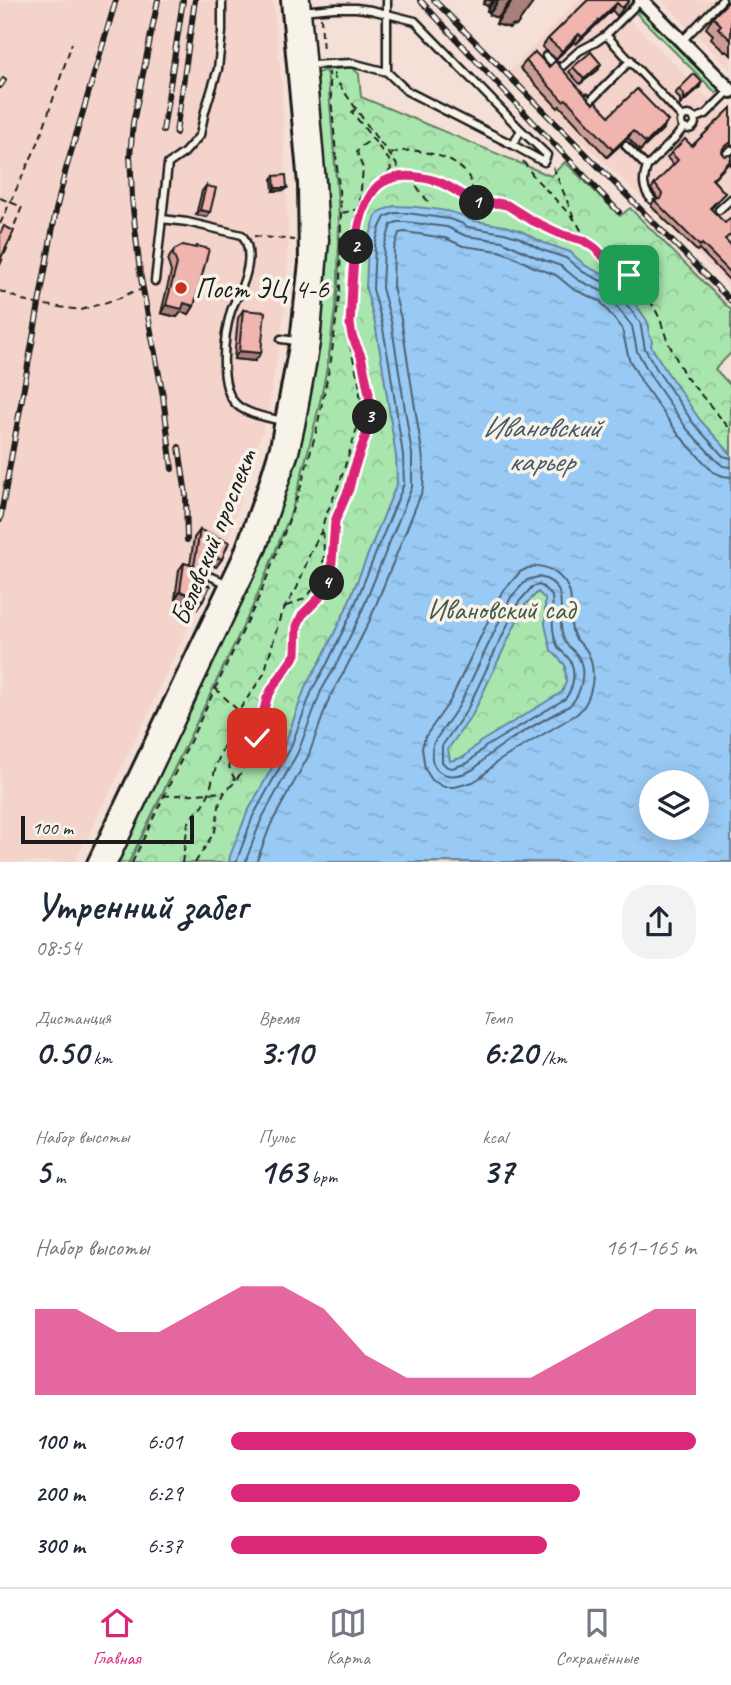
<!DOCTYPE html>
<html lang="ru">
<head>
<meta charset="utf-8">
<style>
	:root { --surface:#fff; --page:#f2f2f3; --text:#1f2937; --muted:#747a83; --line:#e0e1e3; --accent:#db2777 }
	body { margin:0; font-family:Caveat,sans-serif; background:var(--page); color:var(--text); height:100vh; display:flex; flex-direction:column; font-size:26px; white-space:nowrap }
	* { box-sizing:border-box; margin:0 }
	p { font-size:23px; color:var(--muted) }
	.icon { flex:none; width:38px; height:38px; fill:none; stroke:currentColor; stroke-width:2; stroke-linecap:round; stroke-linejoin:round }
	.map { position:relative; height:862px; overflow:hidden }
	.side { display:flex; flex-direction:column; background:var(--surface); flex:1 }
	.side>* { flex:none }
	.tools { position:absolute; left:639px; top:770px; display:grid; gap:14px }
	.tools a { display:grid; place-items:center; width:70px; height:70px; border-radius:50%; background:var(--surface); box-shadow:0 4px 18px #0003; font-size:35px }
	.scale { position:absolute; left:21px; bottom:18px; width:173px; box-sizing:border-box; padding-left:7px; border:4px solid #1c1c1c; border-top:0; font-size:19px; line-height:24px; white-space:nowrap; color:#1c1c1c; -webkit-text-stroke:5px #f7f3e8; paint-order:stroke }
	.pin { position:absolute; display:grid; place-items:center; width:60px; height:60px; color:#fff; margin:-30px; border-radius:14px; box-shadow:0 4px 10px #0006 }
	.km { position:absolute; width:35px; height:35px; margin:-18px; border-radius:50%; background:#222; color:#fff; font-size:19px; line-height:35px; text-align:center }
	.round { display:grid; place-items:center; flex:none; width:74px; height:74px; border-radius:28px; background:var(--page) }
	.headline { display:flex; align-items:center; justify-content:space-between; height:119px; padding:0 35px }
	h1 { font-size:38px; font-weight:800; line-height:52px }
	.metrics { display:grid; grid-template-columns:repeat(3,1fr); gap:10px; height:119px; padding:7px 35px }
	.metrics div { display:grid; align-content:center }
	.metrics b { font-size:35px; font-weight:800 }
	.metrics small { font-size:19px; font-weight:400 }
	.metrics p { font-size:19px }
	.chart { height:196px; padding:14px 35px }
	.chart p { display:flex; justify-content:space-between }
	.chart svg { width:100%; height:126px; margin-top:7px; fill:var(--accent); opacity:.7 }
	ul { padding:0 35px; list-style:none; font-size:23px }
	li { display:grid; grid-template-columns:112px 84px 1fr; align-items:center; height:52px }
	li i { height:18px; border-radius:9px; background:var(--accent) }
	.menu { display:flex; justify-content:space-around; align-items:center; height:98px; border-top:2px solid var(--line); background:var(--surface); font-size:19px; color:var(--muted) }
	.menu a { display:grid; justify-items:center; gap:4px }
	.menu .current { color:var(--accent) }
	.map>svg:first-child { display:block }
	.built { fill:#f4d3cb }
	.grass { fill:#a9e6ae; stroke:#628165; stroke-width:2 }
	.forest { fill:url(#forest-crowns); stroke:#628165; stroke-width:2; fill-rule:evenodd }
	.water { fill:url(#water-ripples); stroke:#67849e; stroke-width:2; fill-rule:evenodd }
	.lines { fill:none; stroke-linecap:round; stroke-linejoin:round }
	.shore { stroke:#4e6273; stroke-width:2 }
	.lane-casing { stroke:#1c1c1c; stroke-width:11 }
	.street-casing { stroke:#1c1c1c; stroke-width:18 }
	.secondary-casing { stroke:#1c1c1c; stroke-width:23 }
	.path { stroke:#1c1c1c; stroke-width:2; stroke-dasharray:7 5; stroke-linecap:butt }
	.lane { stroke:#f7f3e8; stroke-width:6 }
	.street { stroke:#f7f3e8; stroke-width:12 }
	.secondary { stroke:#f7f3e8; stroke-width:18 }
	.rail-casing { stroke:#1c1c1c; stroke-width:6 }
	.rail { stroke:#f7f3e8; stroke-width:3.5; stroke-dasharray:10; stroke-linecap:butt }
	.wall { fill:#ce9c96; stroke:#1c1c1c; stroke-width:2 }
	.shaded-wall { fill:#a87f7a; stroke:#1c1c1c; stroke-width:2 }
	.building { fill:#f0b5ae; stroke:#1c1c1c; stroke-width:2 }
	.route-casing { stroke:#fff; stroke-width:14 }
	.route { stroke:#db2777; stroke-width:9 }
	.poi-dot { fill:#c8321e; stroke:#f7f3e8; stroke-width:2.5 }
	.labels { text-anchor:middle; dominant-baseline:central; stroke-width:7; stroke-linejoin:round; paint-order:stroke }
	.poi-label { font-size:28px; fill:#1c1c1c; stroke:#f7f3e8; text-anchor:start }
	.street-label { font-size:28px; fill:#1c1c1c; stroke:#f7f3e8 }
	.park-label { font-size:28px; fill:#465948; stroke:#f7f3e8 }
	.water-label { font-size:30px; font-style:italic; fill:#485968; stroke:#f7f3e8 }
</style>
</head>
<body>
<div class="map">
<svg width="731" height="863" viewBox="0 0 731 863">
	<defs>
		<pattern id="forest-crowns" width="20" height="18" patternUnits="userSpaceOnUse" patternTransform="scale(1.75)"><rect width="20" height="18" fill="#a9e6ae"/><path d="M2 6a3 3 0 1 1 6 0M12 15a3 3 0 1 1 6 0" fill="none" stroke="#91c595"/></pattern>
		<pattern id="water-ripples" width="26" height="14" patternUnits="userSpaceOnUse" patternTransform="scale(1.75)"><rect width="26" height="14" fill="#99caf5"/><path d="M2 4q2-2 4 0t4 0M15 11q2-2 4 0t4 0" fill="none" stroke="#83add1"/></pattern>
	</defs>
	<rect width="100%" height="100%" fill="#f5e0d7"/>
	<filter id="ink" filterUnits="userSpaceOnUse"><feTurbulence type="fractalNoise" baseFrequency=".0143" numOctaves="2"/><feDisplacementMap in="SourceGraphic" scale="14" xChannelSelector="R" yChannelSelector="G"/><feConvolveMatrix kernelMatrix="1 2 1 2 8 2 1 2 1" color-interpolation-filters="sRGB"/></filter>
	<g filter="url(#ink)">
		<path class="built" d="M0,0h273l9,88 6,150 -1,60 -20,119 -40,126 -30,66 -44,92 -3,9 -75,152h-75z
			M578,0h32l121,120v169l-90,-92 -132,-125z
			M661,0h70v70z"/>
		<path class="grass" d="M641,10l79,79 -4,4 -79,-79z
			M325,70l3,8 11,138 -1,68 -10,79 -11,57 -26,93 -38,93 -124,256 -12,1 137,-288 25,-63 21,-68 20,-109 5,-47 2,-43v-39l-12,-132z"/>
		<path class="forest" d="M349,68h4l6,6 2,23 190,79 14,-14 55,54 10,-8 101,102v43l-16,16 16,17v476l-602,1 124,-257 38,-93 4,-13c19,-71 38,-141 43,-214 5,-70 -5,-140 -10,-208l-3,-8zM651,782h45v46h-45z"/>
		<path class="water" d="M394,206c17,0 63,3 75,14l36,6 16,5 23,12 26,9 16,14 30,15 8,7 22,31 3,6v9l3,6 -1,6 14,23 35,51 31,34v408h-502l1,-6 17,-43 37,-67 22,-61 15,-25 24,-49 52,-128 -1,-27 -14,-93 -7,-39 -9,-35 2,-46 5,-18 3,-9 5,-5zM538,592l7,7v26l6,25 14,15 1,17 -4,10 -82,50 -16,15 -14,4 -2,-12 25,-35 51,-108zM651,782h45v46h-45z"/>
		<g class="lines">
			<path class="shore" d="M538,566c8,1 14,3 20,9 23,20 6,38 16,61 3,6 11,10 14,17 9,19 5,47 -11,61l-80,48 -16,15 -8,5 -18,5h-11l-12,-7 -7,-11 -3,-21 3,-11 25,-36 51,-107 19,-22 8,-4z
				M538,577c37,6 15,43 27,65 3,5 9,8 12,13 10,14 5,40 -8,51 -26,14 -55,30 -79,48 -7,5 -12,14 -20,17 -25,12 -45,-1 -36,-29l25,-36 52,-109 16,-17z
				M539,585l4,2 9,9c2,16 -2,34 5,49 3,7 11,10 14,17 5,12 2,27 -6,37l-80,48 -17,16 -16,5 -5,-1 -5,-5v-16l25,-36 51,-107 14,-16z
				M236,863l17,-47 37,-67 23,-61 14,-24 24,-50 53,-130 -1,-29 -14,-93 -7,-39 -9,-34 2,-44 5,-18 5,-10 10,-4h12l42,6 12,4 7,4 36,6 14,4 24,13 24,8 17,14 29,14 28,36 5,27 14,24 35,51 29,32 8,2
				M245,863l16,-43 37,-68 23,-61 14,-24 24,-49 53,-131v-33l-21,-133 -9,-33 2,-41 7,-22 6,-3h9l41,5 19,9 36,5 36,17 23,8 17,14 28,13 26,33 5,25 15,27 35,51 31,33 5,4 8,1
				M256,863l15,-39 37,-67 22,-61 14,-24 25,-50 54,-133 1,-19 -2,-18 -21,-133 -8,-32 1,-38 5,-16 6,-1 40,6 18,8 36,5 11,4 24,12 22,8 17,14 27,12 22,28 7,30 14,25 36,51 34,37 10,4 8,1"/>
			<g class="lane-casing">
				<path id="lane" d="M301,11l33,-3h22l15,2 44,11 106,109 -8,15 -106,-54 -20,-19 -35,-9 -43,2
					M606,35l76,82
					M682,41l40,-41
					M546,56l13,13
					M559,69l20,-18 17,-9 10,-7 35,-35
					M387,72v-72
					M586,98l3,4 42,-42
					M681 122a7 7 0 1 1 14 0a7 7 0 1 1-14 0Z
					M694,119l12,-5 24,-24
					M513,145l31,17 3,-7 -26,-25
					M626,146l21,21
					M724,156l7,-6
					M652,200c-9,-10 -10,-19 -5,-33l29,-30 7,-9
					M719,210l12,-11
					M162,219l25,3 55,13c11,14 6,36 0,51 -3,9 -8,16 -11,25 -7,23 -14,76 6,94 12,10 30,12 45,16
					M155,281l13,-117 16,-11 16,-18 5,-24 13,-42 4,-37v-32
					M281,339l16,2
					M212,577l14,6"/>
			</g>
			<g class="street-casing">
				<path id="street" d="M641,0l90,91
					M94,863l146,-307 25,-70 12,-39 20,-106 9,-78 -1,-79 -17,-184"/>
			</g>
			<g class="secondary-casing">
				<path id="secondary" d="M107,863l150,-316 32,-95 6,-27 15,-82 9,-103 -3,-57 -16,-183"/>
			</g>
			<path class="path" d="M321,17l2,36
				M334,73v4l41,59 19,24 8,15
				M391,154c25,-12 94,9 79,45
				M523,161l11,16 42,44 11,20
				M553,167l22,53
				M409,177l21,27
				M0,198l22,9 -10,24
				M361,203l-1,-4 3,-30 -6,-17 3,-5 11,-7
				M342,213l21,-5
				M0,224l39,-83 33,-98
				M254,236l40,4
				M0,265l12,-28
				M0,291l30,12 51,7 39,-12 14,-7 8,-1 6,-4
				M287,606c5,-2 11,-4 16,-7 22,-15 23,-45 19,-68
				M215,688l43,42
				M230,760l13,-10 12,-6
				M235,780c-2,-5 -6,-11 -6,-16 0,-16 12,-31 22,-41
				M163,796l61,-4
				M132,863l128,-268 21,-53 20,-56 15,-54 15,-72 9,-71 1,-76 -12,-141
				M182,863l6,-39 4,-7 11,-11 6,-13 8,-30 18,-47 29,-42 17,-60 16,-26 14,-37 11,-21 2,-10 16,-38 18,-57 3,-18 -2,-25 -13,-52 7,-103 8,-25 9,-14 6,-7 12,-8 3,-4 -2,-9 -37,-48 4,-3
				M195,863l20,-32 5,-30 5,-9 11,-11 19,-33 12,-50 6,-11 23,-33 2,-6 -1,-22 5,-11 17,-17 6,-9 5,-13 4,-27 1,-28 14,-32 4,-17 17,-49 -1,-29 -8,-38 -9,-20 -2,-12 6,-87 7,-29 5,-9 7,-11 8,-6 9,-4 21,-2 23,5 21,9 21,14 5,1 14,-2 10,2 24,15 21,10 11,5 20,5 12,8 14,13 20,14 8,8 17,24 6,12 7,21 18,36 46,54"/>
			<use href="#lane" class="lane"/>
			<use href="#street" class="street"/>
			<use href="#secondary" class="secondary"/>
			<g class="rail-casing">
				<path id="rail" d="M158,0l-25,123 -3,33 1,17 1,26 8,74 23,123 9,73
					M420,0l112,121 87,91
					M434,0l297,301
					M0,86l4,-6
					M163,131l20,-131
					M176,133l19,-133
					M179,447l7,48 1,45
					M0,520l56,-310 10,-41 50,-169"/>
			</g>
			<use href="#rail" class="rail"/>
		</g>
		<path class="wall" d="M485,0h50l-19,26 -4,-1 -2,3 -14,-4 2,-6 -9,-3 1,-3 -3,-1 1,-5 -5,-2z
			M588,0l41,1 -12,15 -5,-6 -36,34 -2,-2 -18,17 -14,-12 6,-8z
			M731,3v52l-4,-4 -2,1 -14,-14 2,-3 -7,-7 7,-11z
			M526,61l23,6 60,49 54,13 -23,22 -12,-13 -21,19 -47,-51 -2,2 -38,-40z
			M573,67l25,3 -18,14 -11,-12z
			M699,88l-19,17v-6l-5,-5 4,-5z
			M731,108v37l-9,6v1l3,4 6,-1v10l-2,-2 -16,17 12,13 -14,16 15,31 5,5v37l-32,-33 -2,2 -46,-45 3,-6 4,-1 -7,-10 4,-5 19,-19 -7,-7 4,-5 21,-7z
			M274,176l13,12 -2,2 -12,1 -1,-12z
			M206,186l1,31 -11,-2 6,-24z
			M197,246l-3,60 -5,8 -8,-2 -4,5 -16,-4 10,-41 -3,-10 1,-4 5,-8 22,-2z
			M243,310l12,51 -21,-2 4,-41z
			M200,530l22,29 -6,8 -6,-3 -8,18 -5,27 -22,-10 4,-29 5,-7 6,2 4,-27z"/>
		<path class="shaded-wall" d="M486,0h7l-5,6 -5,-2z
			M495,0h3l-8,12 -3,-1z
			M499,0h12l-13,18 -9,-3z
			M513,0h22l-19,26 -4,-1 -2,3 -14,-4z
			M617,3l-5,7 -36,34 6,-7z
			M579,34l-5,8 -18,17 6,-8z
			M601,64l-3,6 -18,14 4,-5z
			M702,82l-3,6 -19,17 4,-5z
			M668,121l-5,8 -23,22 6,-8z
			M633,131l-5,7 -21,19 6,-7z
			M275,188h12l-2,2 -12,1z
			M200,210l10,2 -3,5 -11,-2z
			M184,303l10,3 -5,8 -8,-2 -4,5 -16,-4 5,-8z
			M239,351l22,2 -6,8 -21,-2z
			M214,556l8,3 -6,8 -8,-4z
			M180,591l23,10 -6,8 -22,-10z"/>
		<path class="building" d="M588,0h40l1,1 -7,7 -5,-5 -35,34 -3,-3 -17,17 -14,-12z
			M729,1l2,2v37l-13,-12 3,-3 -8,-8z
			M535,52l14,15 6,-6 38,43 2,-3 14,15 28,-27 31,32 -22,22 -13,-12 -20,19 -47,-51 -3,2 -37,-40z
			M591,52l10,12 -17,15 -11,-12z
			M694,74l8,8 -18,18v-6l-5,-5z
			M731,108v34l-8,6 -1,4 3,4 6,-1v5l-19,19 13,14 -15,15 15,15 6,-5v16l-6,5 6,6v28l-29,-29 -2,2 -46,-46 6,-1 2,-5 -7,-10 23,-24 -7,-7 14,-14 7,7z
			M286,175l1,13h-12l-1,-12z
			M206,186l10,2 -6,24 -10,-2z
			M4,226l10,5 -14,29v-26z
			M183,245l13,3 1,-2 12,3 -15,57 -10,-3 -2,6 -16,-4 11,-41 -4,-10 1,-4z
			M243,310l22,2 -4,41 -22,-2z
			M200,530l29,12 -7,17 -8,-3 -12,26 8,4 -7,15 -23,-10 4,-28 10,3z"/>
	</g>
	<g class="lines" filter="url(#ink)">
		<g class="route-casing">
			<path id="route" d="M257,738l10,-40 6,-11 23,-33 1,-28 5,-11 17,-17 6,-9 7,-27 3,-41 14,-32 4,-17 17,-49 -1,-29 -4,-20 -4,-18 -9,-20 -2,-12c3,-35 0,-122 33,-142 16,-9 36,-6 53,-1 16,5 27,16 42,23l5,1 14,-2 10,2 24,15 21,10 11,5 20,5 12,8 13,13 21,14"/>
		</g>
		<use href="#route" class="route"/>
	</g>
	<circle class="poi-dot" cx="181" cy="288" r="7"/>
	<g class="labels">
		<g class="poi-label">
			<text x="195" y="288">Пост ЭЦ 4-6</text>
		</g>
		<g class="street-label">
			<text transform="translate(213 537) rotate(-68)">Белевский проспект</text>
		</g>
		<g class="park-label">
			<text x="501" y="609">Ивановский сад</text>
		</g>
		<g class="water-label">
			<text x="541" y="427">Ивановский<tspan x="541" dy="34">карьер</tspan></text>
		</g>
	</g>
</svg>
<div class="tools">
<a><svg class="icon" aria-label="layers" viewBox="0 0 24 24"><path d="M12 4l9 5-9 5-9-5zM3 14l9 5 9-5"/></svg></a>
</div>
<div class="scale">100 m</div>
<div class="pin" style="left:629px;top:275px;background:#1e9e55"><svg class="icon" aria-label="arrive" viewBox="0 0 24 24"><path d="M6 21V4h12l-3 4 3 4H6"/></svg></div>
<div class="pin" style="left:257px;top:738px;background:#d93025"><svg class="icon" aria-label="check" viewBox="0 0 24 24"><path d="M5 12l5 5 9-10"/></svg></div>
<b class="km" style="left:477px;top:203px">1</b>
<b class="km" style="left:356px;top:247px">2</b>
<b class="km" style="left:370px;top:417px">3</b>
<b class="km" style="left:327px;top:583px">4</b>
</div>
<section class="side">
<div class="headline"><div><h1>Утренний забег</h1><p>08:54</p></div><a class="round"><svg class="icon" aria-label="share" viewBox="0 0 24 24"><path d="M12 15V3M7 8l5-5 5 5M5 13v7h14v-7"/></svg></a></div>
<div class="metrics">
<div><p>Дистанция</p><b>0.50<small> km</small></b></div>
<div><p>Время</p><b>3:10</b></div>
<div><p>Темп</p><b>6:20<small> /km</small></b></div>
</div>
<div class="metrics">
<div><p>Набор высоты</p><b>5<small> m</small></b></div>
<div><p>Пульс</p><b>163<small> bpm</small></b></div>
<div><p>kcal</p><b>37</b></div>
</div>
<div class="chart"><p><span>Набор высоты</span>161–165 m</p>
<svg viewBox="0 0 160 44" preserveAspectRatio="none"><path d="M0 44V14L10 14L20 22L30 22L40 14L50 6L60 6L70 14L80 30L90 38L100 38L110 38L120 38L130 30L140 22L150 14L160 14V44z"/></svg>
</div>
<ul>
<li><b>100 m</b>6:01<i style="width:100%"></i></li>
<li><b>200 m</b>6:29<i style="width:75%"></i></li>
<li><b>300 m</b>6:37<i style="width:68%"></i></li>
</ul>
</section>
<nav class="menu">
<a class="current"><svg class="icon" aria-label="home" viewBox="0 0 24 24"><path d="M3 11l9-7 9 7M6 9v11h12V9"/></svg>Главная</a>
<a><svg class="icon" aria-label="map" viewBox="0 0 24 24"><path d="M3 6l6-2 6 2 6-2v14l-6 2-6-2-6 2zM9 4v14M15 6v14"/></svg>Карта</a>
<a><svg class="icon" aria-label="saved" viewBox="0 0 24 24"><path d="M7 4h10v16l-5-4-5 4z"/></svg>Сохранённые</a>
</nav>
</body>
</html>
